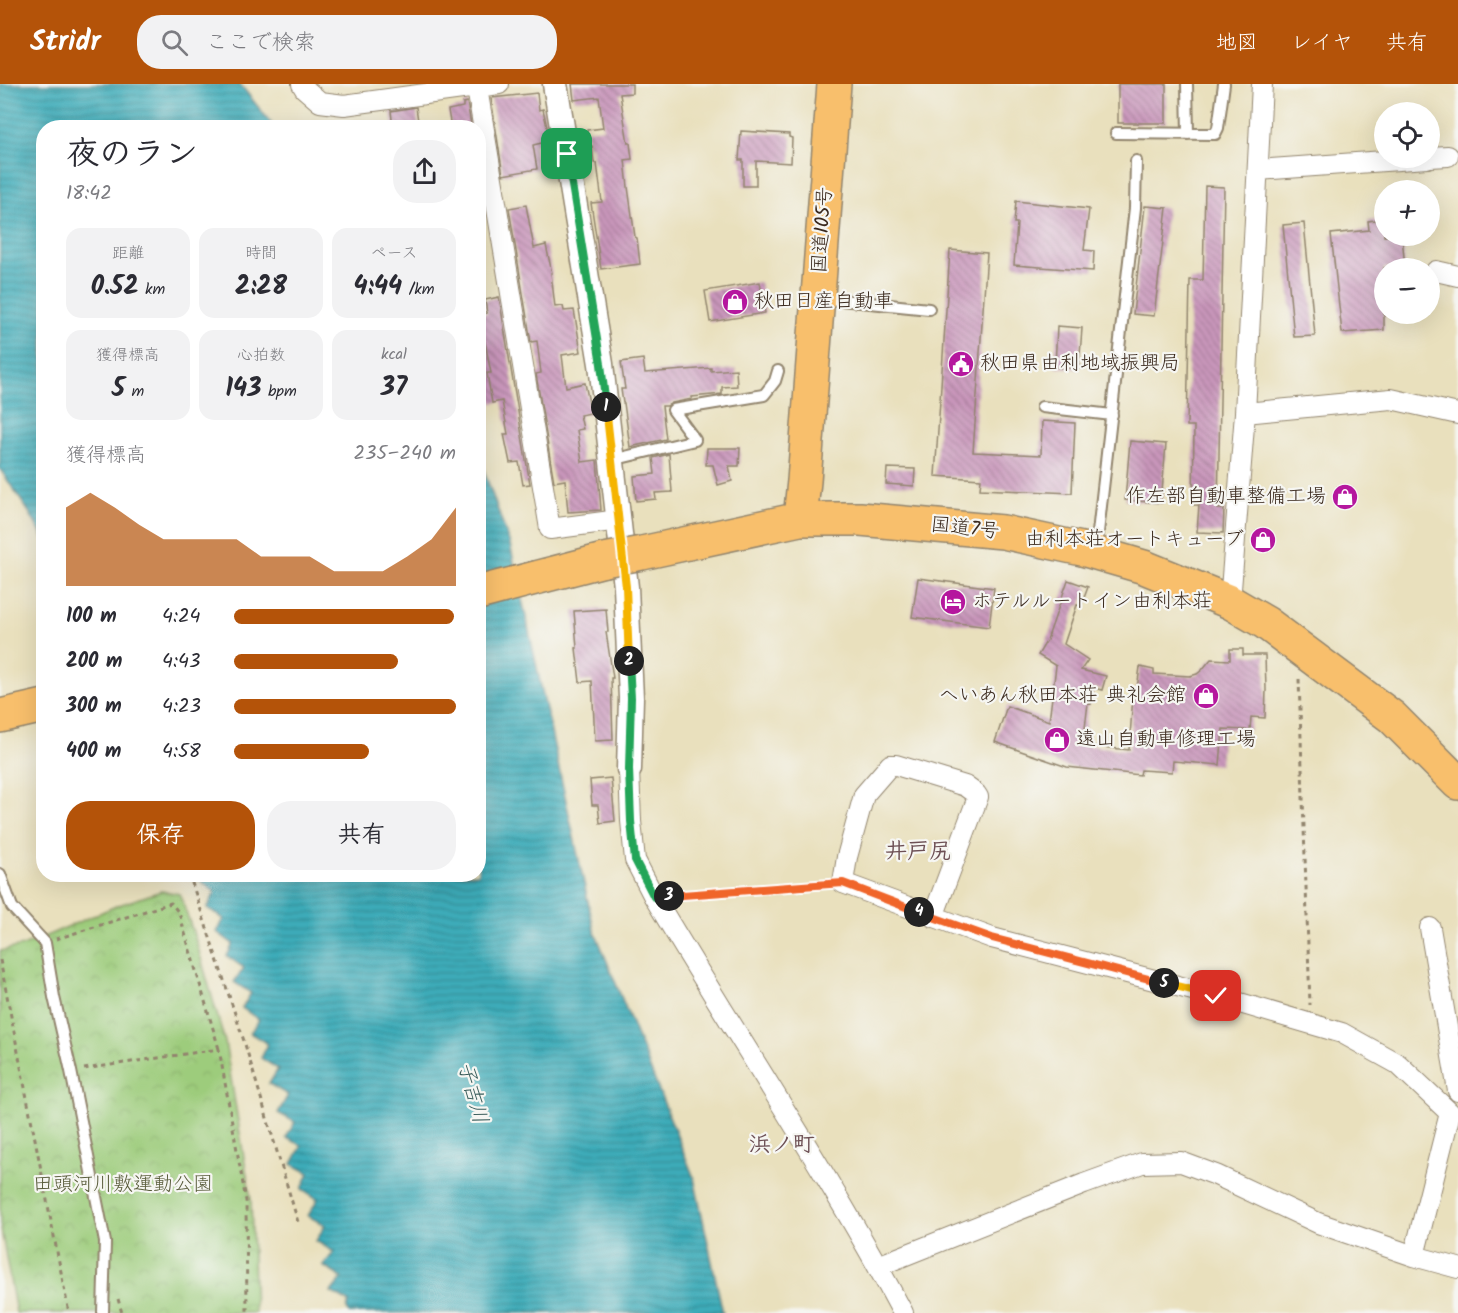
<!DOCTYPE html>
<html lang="ja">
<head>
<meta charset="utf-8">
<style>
	:root { --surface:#fff; --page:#f2f2f3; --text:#2b2b33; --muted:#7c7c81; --accent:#b45309 }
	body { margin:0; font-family:Kalam,"Klee One",sans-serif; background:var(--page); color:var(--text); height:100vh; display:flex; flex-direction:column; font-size:22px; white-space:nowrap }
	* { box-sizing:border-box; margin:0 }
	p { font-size:20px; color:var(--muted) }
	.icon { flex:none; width:33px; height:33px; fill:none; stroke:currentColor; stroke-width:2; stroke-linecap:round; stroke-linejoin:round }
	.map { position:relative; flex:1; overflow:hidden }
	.sheet { position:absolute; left:36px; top:36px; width:450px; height:762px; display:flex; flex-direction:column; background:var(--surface); border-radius:24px; box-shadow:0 6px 24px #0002 }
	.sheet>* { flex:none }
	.tools { position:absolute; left:1374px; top:18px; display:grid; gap:12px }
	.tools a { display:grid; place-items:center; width:66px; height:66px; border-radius:50%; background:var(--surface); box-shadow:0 6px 24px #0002; font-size:30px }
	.pin { position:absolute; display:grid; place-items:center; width:51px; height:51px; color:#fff; margin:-26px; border-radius:12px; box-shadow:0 3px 9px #0006 }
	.km { position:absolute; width:30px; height:30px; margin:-15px; border-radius:50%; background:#222; color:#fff; font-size:16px; line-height:30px; text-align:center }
	.round { display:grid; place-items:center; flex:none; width:63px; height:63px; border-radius:24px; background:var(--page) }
	.overview { display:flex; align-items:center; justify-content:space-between; height:102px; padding:0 30px }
	h1 { font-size:33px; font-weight:800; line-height:45px }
	.stats { display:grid; grid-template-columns:repeat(3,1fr); gap:9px; height:102px; padding:6px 30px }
	.stats div { display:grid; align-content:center; border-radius:15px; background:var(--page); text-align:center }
	.stats b { font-size:26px; font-weight:800 }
	.stats small { font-size:16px; font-weight:400 }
	.stats p { font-size:16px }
	.chart { height:168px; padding:12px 30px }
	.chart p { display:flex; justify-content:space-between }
	.chart svg { width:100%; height:108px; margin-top:6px; fill:var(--accent); opacity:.7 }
	.action { display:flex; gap:12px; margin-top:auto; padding:12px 30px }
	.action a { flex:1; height:69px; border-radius:24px; background:var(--accent); color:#fff; font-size:24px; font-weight:800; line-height:69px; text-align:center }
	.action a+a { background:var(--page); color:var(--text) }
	ul { padding:0 30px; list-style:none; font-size:20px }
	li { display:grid; grid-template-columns:96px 72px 1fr; align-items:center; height:45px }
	li i { height:15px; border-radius:8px; background:var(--accent) }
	header { display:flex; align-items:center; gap:36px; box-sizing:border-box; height:84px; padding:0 30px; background:var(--accent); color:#fff }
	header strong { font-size:28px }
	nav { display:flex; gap:33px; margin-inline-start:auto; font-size:21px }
	.search { width:420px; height:54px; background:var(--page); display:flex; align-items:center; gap:15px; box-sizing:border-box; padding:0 21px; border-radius:24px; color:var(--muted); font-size:22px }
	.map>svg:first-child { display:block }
	.park { fill:url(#park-crowns); stroke:#6c7b4c; stroke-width:1.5 }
	.water { fill:url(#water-rules); stroke:#3c6b6c; stroke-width:1.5 }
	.building { fill:url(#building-back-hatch) }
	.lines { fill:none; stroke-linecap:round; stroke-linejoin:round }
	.service-casing { stroke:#92856e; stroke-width:14 }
	.minor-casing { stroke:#92856e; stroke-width:22 }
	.tertiary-casing { stroke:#92856e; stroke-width:27 }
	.trunk-casing { stroke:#92856e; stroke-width:36 }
	.path { stroke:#92856e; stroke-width:3; stroke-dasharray:4.5 4.5; stroke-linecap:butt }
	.service { stroke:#fff; stroke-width:10 }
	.minor { stroke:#fff; stroke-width:20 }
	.tertiary { stroke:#fff; stroke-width:24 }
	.trunk { stroke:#f8bf6c; stroke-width:33 }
	.trunk-bridge-casing { stroke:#92856e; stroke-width:36; stroke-linecap:butt }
	.trunk-bridge { stroke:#f8bf6c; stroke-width:33 }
	.split-1-casing { stroke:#fff; stroke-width:12 }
	.split-2-casing { stroke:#fff; stroke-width:12 }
	.split-3-casing { stroke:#fff; stroke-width:12 }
	.split-4-casing { stroke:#fff; stroke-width:12 }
	.split-5-casing { stroke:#fff; stroke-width:12 }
	.split-6-casing { stroke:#fff; stroke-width:12 }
	.split-1 { stroke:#22a559; stroke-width:8 }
	.split-2 { stroke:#f5b400; stroke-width:8 }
	.split-3 { stroke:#22a559; stroke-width:8 }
	.split-4 { stroke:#f0652b; stroke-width:8 }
	.split-5 { stroke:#f0652b; stroke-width:8 }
	.split-6 { stroke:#f5b400; stroke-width:8 }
	.labels { text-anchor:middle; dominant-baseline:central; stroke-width:4.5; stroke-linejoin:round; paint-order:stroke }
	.street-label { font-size:20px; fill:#3b2a1e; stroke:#f6f6f2 }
	.poi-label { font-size:20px; fill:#3b2a1e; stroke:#f6f6f2; text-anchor:start }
	.park-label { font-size:20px; fill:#585b3a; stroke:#f6f6f2 }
	.water-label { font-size:21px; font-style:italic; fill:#3b5e5c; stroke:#f6f6f2 }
	.quarter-label { font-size:22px; font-weight:bold; fill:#6d5055; stroke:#f6f6f2 }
</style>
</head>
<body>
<header>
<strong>Stridr</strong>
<div class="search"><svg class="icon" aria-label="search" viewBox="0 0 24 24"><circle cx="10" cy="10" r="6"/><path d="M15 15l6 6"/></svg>ここで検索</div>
<nav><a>地図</a><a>レイヤ</a><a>共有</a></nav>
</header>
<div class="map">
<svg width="1458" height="1229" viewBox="0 0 1458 1229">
	<defs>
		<pattern id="park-crowns" width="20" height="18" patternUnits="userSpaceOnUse" patternTransform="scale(1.5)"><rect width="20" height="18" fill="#9dcc7b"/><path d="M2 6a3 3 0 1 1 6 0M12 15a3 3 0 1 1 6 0" fill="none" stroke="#88af6a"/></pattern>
		<pattern id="water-rules" width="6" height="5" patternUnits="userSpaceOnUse" patternTransform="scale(1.5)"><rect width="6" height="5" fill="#3cacb9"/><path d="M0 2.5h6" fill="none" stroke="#348c96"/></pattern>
		<pattern id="building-back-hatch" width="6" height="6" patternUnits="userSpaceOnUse" patternTransform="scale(1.5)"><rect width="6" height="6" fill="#c996bb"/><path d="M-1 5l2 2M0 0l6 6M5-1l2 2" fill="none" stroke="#a47b97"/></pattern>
	</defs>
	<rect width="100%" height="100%" fill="#f6f6f2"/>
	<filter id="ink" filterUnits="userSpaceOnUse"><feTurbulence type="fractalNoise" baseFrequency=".0167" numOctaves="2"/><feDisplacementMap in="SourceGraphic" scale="12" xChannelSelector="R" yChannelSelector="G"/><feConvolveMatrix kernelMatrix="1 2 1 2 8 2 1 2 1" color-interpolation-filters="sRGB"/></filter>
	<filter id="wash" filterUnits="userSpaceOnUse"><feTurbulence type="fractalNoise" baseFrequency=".008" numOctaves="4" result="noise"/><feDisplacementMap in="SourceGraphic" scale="24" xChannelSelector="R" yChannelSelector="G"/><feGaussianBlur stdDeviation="1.35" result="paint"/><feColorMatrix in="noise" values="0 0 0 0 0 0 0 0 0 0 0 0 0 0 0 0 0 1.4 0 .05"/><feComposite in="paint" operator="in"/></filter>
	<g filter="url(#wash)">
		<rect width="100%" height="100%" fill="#e9e0bd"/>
		<path class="park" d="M161,807l19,3 16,47 29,101 26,158 4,113h-239l-16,-89v-273l23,-5 93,-40z"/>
		<path class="water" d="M0,0h240l34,43 -230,1 -1,409 -14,-25 -29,-43z
			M479,373l31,87 84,385 100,249 29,135h-374l-2,-4 2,-7 -18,-10 11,-14 -19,-12 11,-14 -18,-11 9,-16 -17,-9 10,-17 -16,-10 7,-16 -17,-9 10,-19 -16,-7 9,-16 -17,-9 10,-18 -19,-11 9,-15 -17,-11 7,-14 -18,-11 9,-13 -17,-12 9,-15 -17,-11 10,-14 -17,-12 6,-12 -16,-12 7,-13 -17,-11 8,-16 -15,-11 4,-7h274z"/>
		<g id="blocks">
			<path class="building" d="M572,0h60v9l-12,1 8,49h2l2,16 -7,1 3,27 7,50 2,1 3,26 -39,5 -10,-66 11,-1 -5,-39h-3l-2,-17h-4l-1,-16 16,-2 -4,-31 -25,3z
				M1118,0h48v39h-48z
				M537,9l2,17 4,-1 7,32 -17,4 4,24 -34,6 -12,-77z
				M467,18l4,23 -20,3 -3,-18 15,-3v-4z
				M416,23l3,21h-26l-2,-17z
				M741,47l48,3v3l3,1 -1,25 -35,-2v25h-13v-26h-4z
				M1205,102l19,1 -6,322h6l-1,24 -26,-1 2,-27h-6l1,-79h-7l3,-146h13z
				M1016,117l73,8 -5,41 10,1 -1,20 -79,-6 3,-42h-3z
				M526,121l8,43 12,-3 6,28h-1l4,34 8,-1 1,5 10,-1 7,42 -19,3 4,32 19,-4 6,30 -11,2 3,14 -6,1 5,32 15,-2 4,50 -33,2 -3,-32 -11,2 -18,-108 5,-1 -4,-32 -6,1 -22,-134z
				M1145,122l22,2 -13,108 -21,-2z
				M1384,135v17h18l3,32h-21v62l-42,3 -11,-99 38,-4 -1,-9z
				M1304,139l11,113 -21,1 -11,-112z
				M950,166l37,3 -14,199 68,3 1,-34 33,2 -3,70 -92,-4 1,-10 -46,-3z
				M760,198l5,31 -55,9 -5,-31z
				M499,213l31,187 -7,1 -4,-23 -9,1 -6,-29h4l-6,-33 -10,2 -5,-30h4l-6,-31 -7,1v-29l9,-1 -2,-13z
				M1057,242l25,2 -3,41 -24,-2z
				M643,275l2,14 66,-5v3l25,-2 1,17 -15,1v7l-30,3v2l-20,4 -5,3h-5l4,33 -36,8 -6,-44h-1l-2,-14h4l-4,-27z
				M1130,357l36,3 -5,59 -36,-3z
				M707,364h33l-1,18h-10l3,15 -14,4 -5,-20h-7z
				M669,370l3,38 -17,1 1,6 -20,2 -2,-25 21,-2 -2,-16z
				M887,384l28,1 -1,17 -28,-2z
				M918,494l76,10 -5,39 -77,-10z
				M1068,496l20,7 -7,19 -4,-1 -13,39 24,16 -7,10 25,6 -4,14 -9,-2 -2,16 -3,-1 -5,42 46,5 4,-54h3l4,-29 14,3v4l36,2 7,-2 5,-4 9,-11 19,1v-11h13v6h22l1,35 -1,28 -14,-1 -1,13 -27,-1 -3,36 -47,-4 -1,11 -31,-2 -1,5 -73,-8 -72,-25 12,-36 42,15 7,-55 -18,-11 9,-15z
				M606,525l2,23h-2l7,46h-2l2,62 -18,1 -3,-60 -12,1 -4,-34h1l-3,-37z
				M611,694l4,43 -15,2 -2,-18h-6l-2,-25z"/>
		</g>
	</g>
	<g filter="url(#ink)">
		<use href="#blocks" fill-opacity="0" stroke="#92856e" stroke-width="1.5"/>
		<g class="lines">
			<g class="service-casing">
				<path id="service" d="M1187,0l1,50
					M1116,49l99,1 3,-6 6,-44
					M821,214l108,11
					M1042,323l70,8
					M612,376l83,-20 -22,-30 91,-15 11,-14 3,-10
					M1096,466l39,-342 1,-47
					M0,790l12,33 33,36 9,54 17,74 34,171 -2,71"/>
			</g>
			<g class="minor-casing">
				<path id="minor" d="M302,0l3,5 15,13 24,3 155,-21
					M477,4l73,441 69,-9
					M1430,73l18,-1
					M1258,86l169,-12
					M1436,187l22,5
					M1245,329l146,-14 67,15
					M1230,518l15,-189 17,-329
					M629,685l2,52 4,39 19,37c82,139 173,273 249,416
					M933,833l45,-120 -2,-3 -11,-8 -69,-21h-6l-26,30 -17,62 -4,26 149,55 224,58 126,37 56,31 52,49 -36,143
					M1430,844l28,163
					M878,1182l206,-82 58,-21 39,-1 35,13 102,48 96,33 44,12"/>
			</g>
			<g class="tertiary-casing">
				<path id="tertiary" d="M555,0l46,280 25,223 5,111 -2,71"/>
			</g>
			<g class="trunk-casing">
				<path id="trunk" d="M800,435l4,-38 30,-397
					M642,469l158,-34h60l143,13 79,17 62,18 86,35 36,21 126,94 66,66
					M478,509l126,-33
					M0,632l44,-10"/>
			</g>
			<path class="path" d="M1299,595l11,326
				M189,790l55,167 54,181
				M674,811l152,-11
				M56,855l115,-36 8,10 40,136
				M0,876l69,353
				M84,985l135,-20 27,152 1,112
				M118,1215l4,14"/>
			<use href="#service" class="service"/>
			<use href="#minor" class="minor"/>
			<use href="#tertiary" class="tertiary"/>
			<use href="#trunk" class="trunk"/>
			<g class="trunk-bridge-casing">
				<path id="trunk-bridge" d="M604,476l38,-7"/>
			</g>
			<use href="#trunk-bridge" class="trunk-bridge"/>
		</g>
	</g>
	<g class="lines" filter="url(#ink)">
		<g class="split-1-casing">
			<path id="split-1" d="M567,70l34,210 5,43"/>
		</g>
		<g class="split-2-casing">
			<path id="split-2" d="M606,323l20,180 3,74"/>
		</g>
		<g class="split-3-casing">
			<path id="split-3" d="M629,577l2,37 -2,71 2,52 4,39 19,37 15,-1"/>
		</g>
		<g class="split-4-casing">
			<path id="split-4" d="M669,812l174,-13 76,29"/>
		</g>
		<g class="split-5-casing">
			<path id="split-5" d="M919,828l73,26 172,45"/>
		</g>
		<g class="split-6-casing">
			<path id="split-6" d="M1164,899l52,13"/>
		</g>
		<use href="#split-1" class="split-1"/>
		<use href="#split-2" class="split-2"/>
		<use href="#split-3" class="split-3"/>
		<use href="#split-4" class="split-4"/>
		<use href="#split-5" class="split-5"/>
		<use href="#split-6" class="split-6"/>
	</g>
	<defs>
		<g id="shop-disc" transform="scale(1.35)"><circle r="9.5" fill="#b5179e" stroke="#f6f6f2"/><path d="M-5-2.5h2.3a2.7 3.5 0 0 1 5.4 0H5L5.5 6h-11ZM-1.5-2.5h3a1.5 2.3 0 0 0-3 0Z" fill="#fff"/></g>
		<g id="civic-disc" transform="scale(1.35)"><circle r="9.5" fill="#b5179e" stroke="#f6f6f2"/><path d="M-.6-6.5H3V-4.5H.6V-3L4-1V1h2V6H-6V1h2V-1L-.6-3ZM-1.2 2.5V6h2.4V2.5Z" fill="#fff"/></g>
		<g id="hotel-disc" transform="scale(1.35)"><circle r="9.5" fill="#b5179e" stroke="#f6f6f2"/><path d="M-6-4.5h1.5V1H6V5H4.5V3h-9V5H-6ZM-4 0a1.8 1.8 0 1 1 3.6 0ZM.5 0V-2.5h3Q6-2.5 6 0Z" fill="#fff"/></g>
	</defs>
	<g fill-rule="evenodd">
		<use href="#shop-disc" x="735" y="218"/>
		<use href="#civic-disc" x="961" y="280"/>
		<use href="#shop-disc" x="1345" y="413"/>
		<use href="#shop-disc" x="1263" y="456"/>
		<use href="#hotel-disc" x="953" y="518"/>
		<use href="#shop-disc" x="1206" y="612"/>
		<use href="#shop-disc" x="1057" y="656"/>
	</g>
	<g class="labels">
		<g class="street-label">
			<text transform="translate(823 146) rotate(-86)">国道105号</text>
			<text transform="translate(965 445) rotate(6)">国道7号</text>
		</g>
		<g class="poi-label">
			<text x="754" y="218">秋田日産自動車</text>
			<text x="980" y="280">秋田県由利地域振興局</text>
			<text x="1326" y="413" text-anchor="end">作左部自動車整備工場</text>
			<text x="1244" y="456" text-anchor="end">由利本荘オートキューブ</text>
			<text x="972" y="518">ホテルルートイン由利本荘</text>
			<text x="1186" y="612" text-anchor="end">へいあん秋田本荘 典礼会館</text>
			<text x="1076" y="656">遠山自動車修理工場</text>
		</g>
		<g class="park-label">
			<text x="123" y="1101">田頭河川敷運動公園</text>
		</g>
		<g class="water-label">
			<text transform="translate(472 1009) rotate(75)">子吉川</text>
		</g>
		<g class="quarter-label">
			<text x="918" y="768">井戸尻</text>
			<text x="782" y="1061">浜ノ町</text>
		</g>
	</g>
</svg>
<div class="tools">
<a><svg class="icon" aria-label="locate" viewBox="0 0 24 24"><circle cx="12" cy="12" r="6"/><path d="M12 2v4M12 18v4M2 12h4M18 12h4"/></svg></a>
<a>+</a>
<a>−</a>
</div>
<div class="pin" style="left:567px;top:70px;background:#1e9e55"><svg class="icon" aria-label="arrive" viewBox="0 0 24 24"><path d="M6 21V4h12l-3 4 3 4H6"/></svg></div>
<div class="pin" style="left:1216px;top:912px;background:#d93025"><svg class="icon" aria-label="check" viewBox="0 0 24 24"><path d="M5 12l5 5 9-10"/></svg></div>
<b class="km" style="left:606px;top:323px">1</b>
<b class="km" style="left:629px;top:577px">2</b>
<b class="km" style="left:669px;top:812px">3</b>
<b class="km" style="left:919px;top:828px">4</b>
<b class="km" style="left:1164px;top:899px">5</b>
<section class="sheet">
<div class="overview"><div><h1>夜のラン</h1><p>18:42</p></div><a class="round"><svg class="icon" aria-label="share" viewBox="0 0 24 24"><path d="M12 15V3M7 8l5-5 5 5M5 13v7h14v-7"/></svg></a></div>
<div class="stats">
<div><p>距離</p><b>0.52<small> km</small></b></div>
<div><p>時間</p><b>2:28</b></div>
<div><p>ペース</p><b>4:44<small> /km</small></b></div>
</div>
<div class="stats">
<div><p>獲得標高</p><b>5<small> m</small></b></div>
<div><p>心拍数</p><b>143<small> bpm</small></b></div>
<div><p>kcal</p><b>37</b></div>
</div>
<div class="chart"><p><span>獲得標高</span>235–240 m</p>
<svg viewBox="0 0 160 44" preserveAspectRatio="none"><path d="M0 44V12L10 6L20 12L30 19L40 25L50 25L60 25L70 25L80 32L90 32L100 32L110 38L120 38L130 38L140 32L150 25L160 12V44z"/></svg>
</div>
<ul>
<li><b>100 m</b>4:24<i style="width:99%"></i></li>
<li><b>200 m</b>4:43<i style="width:74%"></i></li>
<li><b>300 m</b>4:23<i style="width:100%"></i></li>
<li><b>400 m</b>4:58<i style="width:61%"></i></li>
</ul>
<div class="action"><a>保存</a><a>共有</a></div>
</section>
</div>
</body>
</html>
